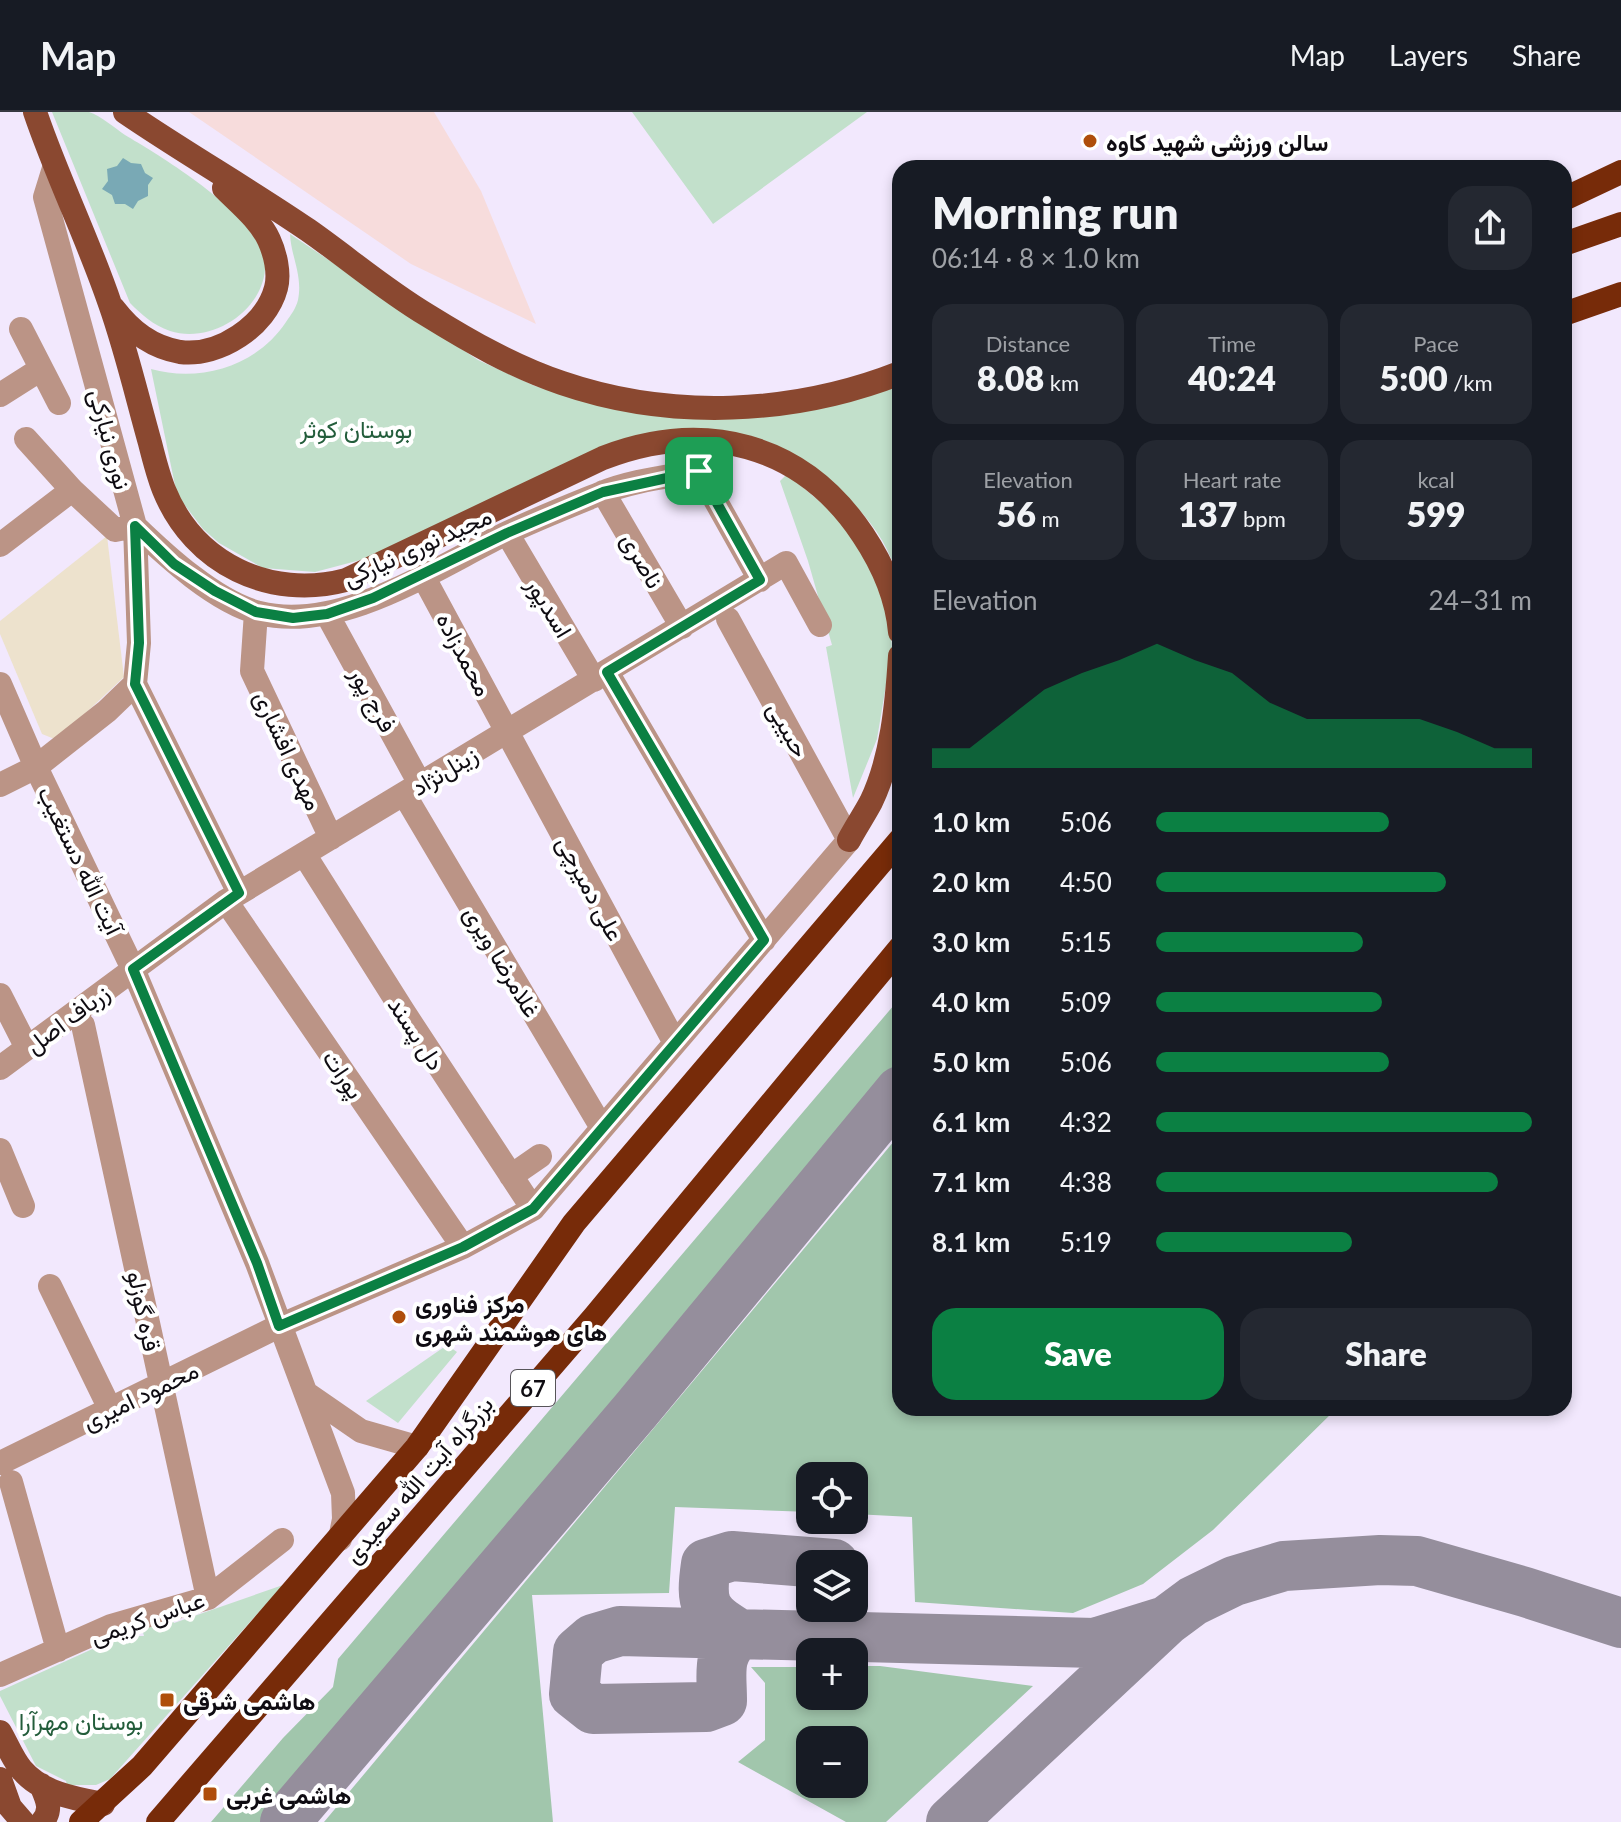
<!DOCTYPE html>
<html lang="en">
<head>
<meta charset="utf-8">
<style>
	:root { --surface:#171b24; --page:#242831; --text:#f1f3f6; --muted:#9ea1a6; --line:#363941; --accent:#0b8043 }
	body { margin:0; font-family:Lato,Vazirmatn,sans-serif; background:var(--page); color:var(--text); height:100vh; display:flex; flex-direction:column; font-size:30px; white-space:nowrap }
	* { box-sizing:border-box; margin:0 }
	p { font-size:26px; color:var(--muted) }
	.icon { flex:none; width:44px; height:44px; fill:none; stroke:currentColor; stroke-width:2; stroke-linecap:round; stroke-linejoin:round }
	.map { position:relative; flex:1; overflow:hidden }
	.sheet { position:absolute; left:892px; top:48px; width:680px; height:1256px; display:flex; flex-direction:column; background:var(--surface); border-radius:24px; box-shadow:0 4px 12px #0003 }
	.sheet>* { flex:none }
	.buttons { position:absolute; left:796px; top:1350px; display:grid; gap:16px }
	.buttons a { display:grid; place-items:center; width:72px; height:72px; border-radius:16px; background:var(--surface); box-shadow:0 4px 12px #0003; font-size:40px }
	.pin { position:absolute; display:grid; place-items:center; width:68px; height:68px; color:#fff; margin:-34px; border-radius:16px; box-shadow:0 4px 12px #0006 }
	.round { display:grid; place-items:center; flex:none; width:84px; height:84px; border-radius:24px; background:var(--page) }
	.headline { display:flex; align-items:center; justify-content:space-between; height:136px; padding:0 40px }
	h1 { font-size:44px; font-weight:800; line-height:60px }
	.stats { display:grid; grid-template-columns:repeat(3,1fr); gap:12px; height:136px; padding:8px 40px }
	.stats div { display:grid; align-content:center; border-radius:20px; background:var(--page); text-align:center }
	.stats b { font-size:34px; font-weight:800 }
	.stats small { font-size:22px; font-weight:400 }
	.stats p { font-size:22px }
	.chart { height:224px; padding:16px 40px }
	.chart p { display:flex; justify-content:space-between }
	.chart svg { width:100%; height:144px; margin-top:8px; fill:var(--accent); opacity:.7 }
	.cta { display:flex; gap:16px; margin-top:auto; padding:16px 40px }
	.cta a { flex:1; height:92px; border-radius:24px; background:var(--accent); color:#fff; font-size:32px; font-weight:800; line-height:92px; text-align:center }
	.cta a+a { background:var(--page); color:var(--text) }
	ul { padding:0 40px; list-style:none; font-size:26px }
	li { display:grid; grid-template-columns:128px 96px 1fr; align-items:center; height:60px }
	li i { height:20px; border-radius:10px; background:var(--accent) }
	header { display:flex; align-items:center; gap:48px; box-sizing:border-box; height:112px; padding:0 40px; background:var(--surface); border-bottom:2px solid var(--line) }
	header strong { font-size:38px }
	nav { display:flex; gap:44px; margin-inline-start:auto; font-size:28px }
	.map>svg:first-child { display:block }
	.commercial { fill:#f7dcdc }
	.education { fill:#ede2cd }
	.green { fill:#c2e0cb }
	.forest { fill:#a1c6ac; fill-rule:evenodd }
	.water { fill:#79a9b5 }
	.lines { fill:none; stroke-linecap:round; stroke-linejoin:round }
	.taxiway { stroke:#958e9c; stroke-width:50 }
	.minor { stroke:#bb9486; stroke-width:24 }
	.major { stroke:#8a4830; stroke-width:24 }
	.highway { stroke:#772b09; stroke-width:24 }
	.route-casing { stroke:#fff; stroke-width:16 }
	.route { stroke:#0b8043; stroke-width:10 }
	.poi-dot { fill:#af4e0b; stroke:#fff; stroke-width:3 }
	.labels { text-anchor:middle; dominant-baseline:central; stroke-width:8; stroke-linejoin:round; paint-order:stroke }
	.shield { fill:#fff; stroke:#575559; stroke-width:2 }
	.shield-label { font-size:22px; font-weight:bold; fill:#0f0c12 }
	.poi-label { font-size:24px; font-weight:bold; fill:#0f0c12; stroke:#fff; text-anchor:start }
	.park-label { font-size:24px; fill:#235d3b; stroke:#fff }
	.street-label { font-size:24px; fill:#0f0c12; stroke:#fff }
</style>
</head>
<body>
<header>
<strong>Map</strong>
<nav><a>Map</a><a>Layers</a><a>Share</a></nav>
</header>
<div class="map">
<svg width="1621" height="1710" viewBox="0 0 1621 1710">
	<rect width="100%" height="100%" fill="#f2e8fd"/>
	<path class="commercial" d="M189,0h245l47,79 55,133 -125,-60z"/>
	<path class="education" d="M107,424l17,141 -67,63 -15,-6 -42,-100v-13z"/>
	<path class="green" d="M52,0c11,0 27,0 37,0 12,4 26,16 36,23 37,22 145,86 140,135 -4,43 -55,74 -95,61 -17,-6 -28,-16 -40,-28z
		M632,0h235l-154,112z
		M290,122l188,126 57,26 93,25 272,-26v197c-16,-53 -46,-82 -89,-114 -15,-11 -30,-22 -48,-28 -34,-11 -75,-12 -110,-8l-166,70 -119,56 -53,14 -52,-4 -44,-25 -16,-14 -26,-34 -26,-126c49,14 106,-3 135,-47 5,-7 10,-14 12,-22 5,-25 -7,-43 -8,-66z
		M787,362l63,53 40,86 2,36 -15,90 -24,59 -27,-151 6,-2 -24,-84 -28,-80z
		M447,1233l10,7 -59,71 -32,-22z
		M283,1473l-173,194 -14,6h-29l-1,-4 -30,-15 -36,-70v-5l121,-55h23l-2,-7 29,-10 3,4z"/>
	<path class="forest" d="M900,886v77l-310,358 -317,378 -11,11h-51l72,-84 50,-51 5,-28z
		M900,1022v274h437l-124,122 -70,54 -70,29 -158,-11 -3,-85 -58,-3v-38h-44v36l-135,-5 -6,86 -137,2 21,227h-229z
		M854,1554h26l153,20 -147,136h-40l-108,-60 27,-22v-57l-14,-16h59v29h44zM810,1628h44v44h-44z"/>
	<path class="water" d="M123,46l8,5 10,1 4,9 8,5 -5,7v11l-10,5 -5,8 -8,-5h-10l-3,-9 -10,-6 6,-8 -1,-12 10,-3z"/>
	<g class="lines">
		<path class="taxiway" d="M834,1452l-102,-8 -26,8c-6,41 -2,49 33,70 -23,22 -17,37 -17,67l-16,6 -113,2 -19,-15 4,-42 15,-13 27,-8 475,12 71,-22
			M285,1710l351,-412 264,-319
			M951,1710l215,-201 27,-20 41,-20 50,-15 96,-6 37,1 108,31 96,31"/>
		<path class="minor" d="M21,217l38,74
			M0,283l41,-26
			M26,327l46,51 43,40 20,-4c31,30 81,76 124,87 81,20 173,-43 244,-78 31,-15 64,-28 96,-41 31,-13 67,-17 100,-23l61,109
			M603,380l79,135
			M507,421l87,147
			M0,433l72,-55
			M423,464l252,467
			M256,500l-4,59 79,167
			M327,502l93,170
			M607,560l157,268
			M0,572l36,83 97,202 124,294 86,230 1,26 -4,20
			M135,572l104,209
			M0,673l36,-18 71,-56 28,-27 4,-41 -4,-117 -90,-329 9,-29
			M404,682l198,334
			M304,742l99,157 130,198
			M226,789l237,346
			M0,883l27,53
			M83,913l125,573
			M0,956l226,-167 560,-338 34,62
			M0,1038l23,56
			M511,1064l29,-20
			M50,1174l60,123
			M306,1281l55,38 56,16
			M0,1351l279,-137 184,-79 70,-38 316,-369 -121,-221
			M11,1370l47,168
			M0,1563l111,-49 97,-28 74,-58"/>
		<path class="major" d="M35,0c22,65 53,127 75,192 16,45 27,93 40,139 4,16 8,32 14,47 30,74 106,110 182,90l257,-122c101,-39 199,-15 260,77 20,30 34,62 37,97
			M125,0c60,41 123,77 183,118 40,28 77,60 119,85 42,26 87,52 135,68 108,37 231,32 338,-10
			M114,197c17,22 37,38 66,43 39,5 86,-26 96,-64 4,-15 -1,-35 -7,-48 -9,-20 -30,-37 -45,-52
			M849,728c7,-13 15,-25 22,-38 21,-43 26,-99 29,-146
			M0,1620c7,12 13,28 22,38 19,23 54,29 81,34
			M0,1667l10,28 13,15
			M41,1673c6,14 12,25 1,37"/>
		<path class="highway" d="M1564,87l57,-27
			M1564,132l57,-20
			M1564,202l57,-20
			M81,1710l61,-56 275,-319 157,-224 326,-383
			M158,1710l437,-506 305,-368"/>
	</g>
	<g class="lines">
		<g class="route-casing">
			<path id="route" d="M699,359l61,109 -153,92 157,268 -231,269 -70,38 -184,79 -22,-63 -124,-294 106,-76 -104,-209 4,-41 -4,-117 39,38 41,27 41,21 37,6 34,-4 46,-16 134,-65 96,-41z"/>
		</g>
		<use href="#route" class="route"/>
	</g>
	<g class="poi-dot">
		<circle cx="1090" cy="29" r="8"/>
		<circle cx="399" cy="1205" r="8"/>
		<rect x="159" y="1580" width="16" height="16" rx="4"/>
		<rect x="202" y="1674" width="16" height="16" rx="4"/>
	</g>
	<g class="labels">
		<rect class="shield" x="511" y="1258" width="44" height="36" rx="6"/>
		<g class="shield-label">
			<text x="533" y="1276">67</text>
		</g>
		<g class="poi-label">
			<text x="1106" y="29">سالن ورزشی شهید کاوه</text>
			<text x="415" y="1191">مرکز فناوری<tspan x="415" dy="28">های هوشمند شهری</tspan></text>
			<text x="183" y="1588">هاشمی شرقی</text>
			<text x="226" y="1682">هاشمی غربی</text>
		</g>
		<g class="park-label">
			<text x="356" y="316">بوستان کوثر</text>
			<text x="81" y="1608">بوستان مهرآرا</text>
		</g>
		<g class="street-label">
			<text transform="translate(111 327) rotate(75)">نوری نیارکی</text>
			<text transform="translate(417 434) rotate(-24)">مجید نوری نیارکی</text>
			<text transform="translate(643 448) rotate(60)">ناصری</text>
			<text transform="translate(550 495) rotate(59)">اسدپور</text>
			<text transform="translate(465 542) rotate(62)">محمدزاده</text>
			<text transform="translate(374 587) rotate(61)">فرج پور</text>
			<text transform="translate(789 617) rotate(61)">حبیبی</text>
			<text transform="translate(289 638) rotate(65)">مهدی افشاری</text>
			<text transform="translate(444 658) rotate(-31)">زینل‌نژاد</text>
			<text transform="translate(81 748) rotate(64)">آیت الله دستغیب</text>
			<text transform="translate(591 776) rotate(62)">علی دمیرچی</text>
			<text transform="translate(503 849) rotate(59)">غلامرضا ویری</text>
			<text transform="translate(67 906) rotate(-37)">زرباف اصل</text>
			<text transform="translate(417 921) rotate(57)">دل پسند</text>
			<text transform="translate(344 962) rotate(56)">پورات</text>
			<text transform="translate(145 1199) rotate(78)">قره گوزلو</text>
			<text transform="translate(140 1283) rotate(-26)">محمود امیری</text>
			<text transform="translate(418 1367) rotate(-49)">بزرگراه آیت الله سعیدی</text>
			<text transform="translate(147 1505) rotate(-19)">عباس کریمی</text>
		</g>
	</g>
</svg>
<div class="buttons">
<a><svg class="icon" aria-label="locate" viewBox="0 0 24 24"><circle cx="12" cy="12" r="6"/><path d="M12 2v4M12 18v4M2 12h4M18 12h4"/></svg></a>
<a><svg class="icon" aria-label="layers" viewBox="0 0 24 24"><path d="M12 4l9 5-9 5-9-5zM3 14l9 5 9-5"/></svg></a>
<a>+</a>
<a>−</a>
</div>
<div class="pin" style="left:699px;top:359px;background:#1e9e55"><svg class="icon" aria-label="arrive" viewBox="0 0 24 24"><path d="M6 21V4h12l-3 4 3 4H6"/></svg></div>
<section class="sheet">
<div class="headline"><div><h1>Morning run</h1><p>06:14 · 8 × 1.0 km</p></div><a class="round"><svg class="icon" aria-label="share" viewBox="0 0 24 24"><path d="M12 15V3M7 8l5-5 5 5M5 13v7h14v-7"/></svg></a></div>
<div class="stats">
<div><p>Distance</p><b>8.08<small> km</small></b></div>
<div><p>Time</p><b>40:24</b></div>
<div><p>Pace</p><b>5:00<small> /km</small></b></div>
</div>
<div class="stats">
<div><p>Elevation</p><b>56<small> m</small></b></div>
<div><p>Heart rate</p><b>137<small> bpm</small></b></div>
<div><p>kcal</p><b>599</b></div>
</div>
<div class="chart"><p><span>Elevation</span>24–31 m</p>
<svg viewBox="0 0 160 44" preserveAspectRatio="none"><path d="M0 44V38L10 38L20 29L30 20L40 15L50 11L60 6L70 11L80 15L90 24L100 29L110 29L120 29L130 29L140 33L150 38L160 38V44z"/></svg>
</div>
<ul>
<li><b>1.0 km</b>5:06<i style="width:62%"></i></li>
<li><b>2.0 km</b>4:50<i style="width:77%"></i></li>
<li><b>3.0 km</b>5:15<i style="width:55%"></i></li>
<li><b>4.0 km</b>5:09<i style="width:60%"></i></li>
<li><b>5.0 km</b>5:06<i style="width:62%"></i></li>
<li><b>6.1 km</b>4:32<i style="width:100%"></i></li>
<li><b>7.1 km</b>4:38<i style="width:91%"></i></li>
<li><b>8.1 km</b>5:19<i style="width:52%"></i></li>
</ul>
<div class="cta"><a>Save</a><a>Share</a></div>
</section>
</div>
</body>
</html>
